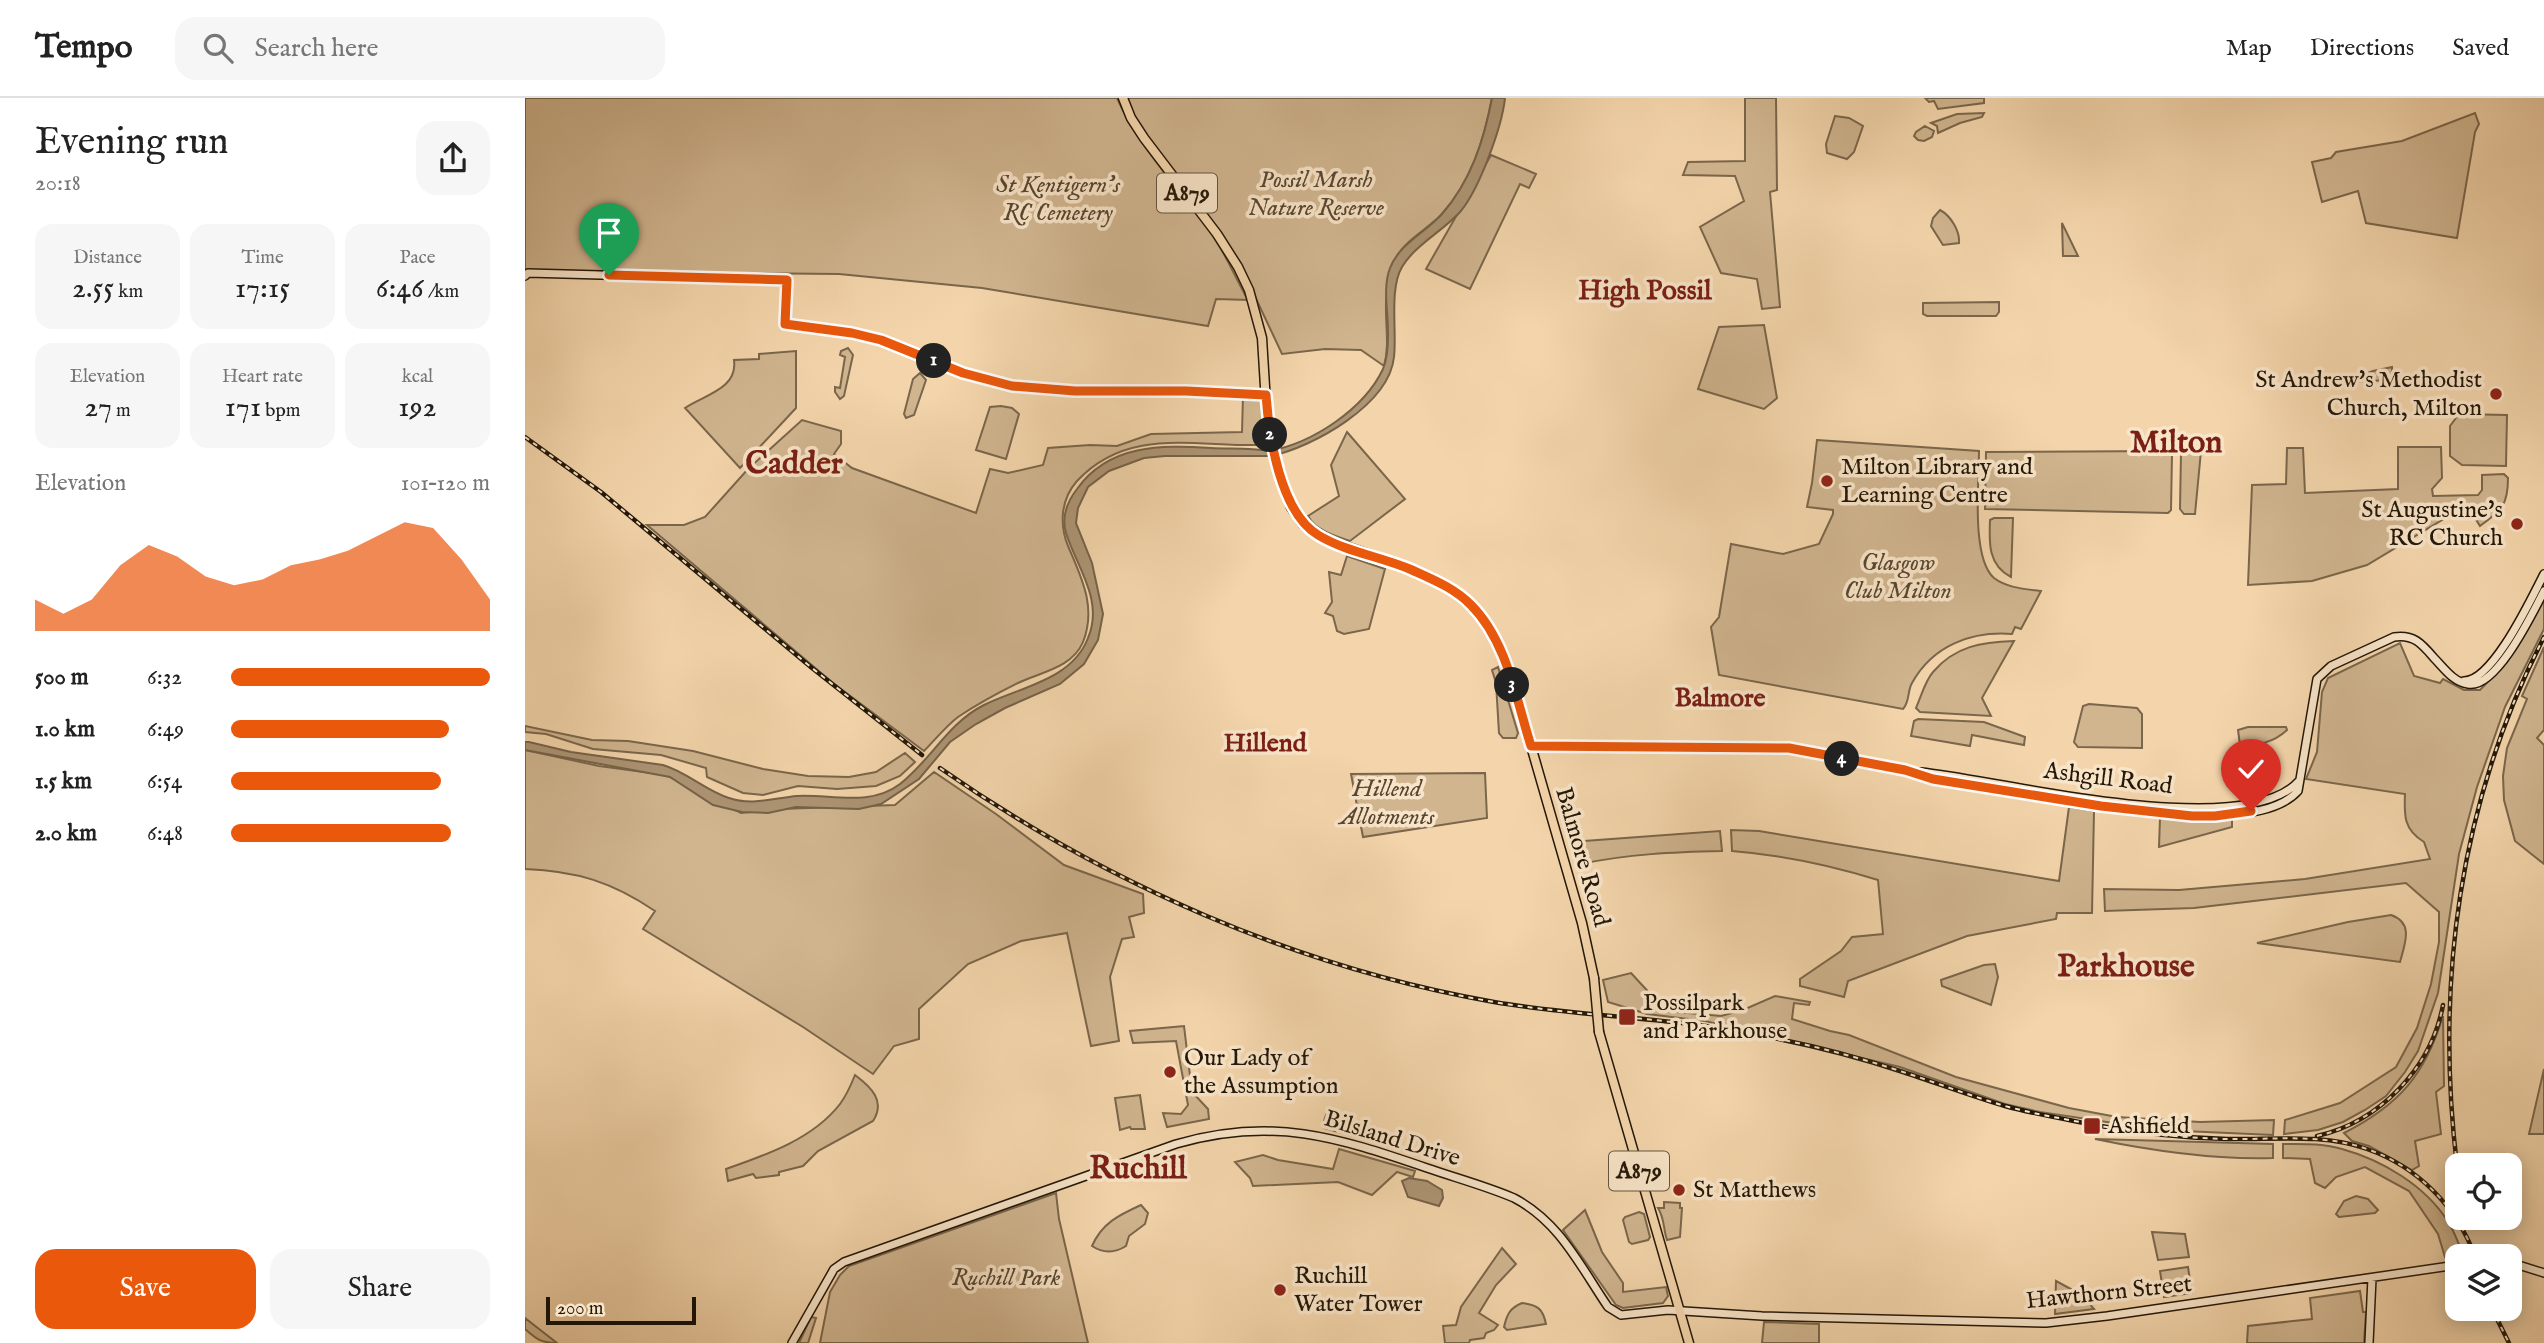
<!DOCTYPE html>
<html lang="en">
<head>
<meta charset="utf-8">
<style>
	:root { --surface:#fff; --page:#f6f6f6; --text:#222; --muted:#767676; --line:#e0e0e0; --accent:#ea580c }
	body { margin:0; font-family:"IM FELL English",serif; background:var(--page); color:var(--text); height:100vh; display:flex; flex-direction:column; font-size:26px; white-space:nowrap }
	* { box-sizing:border-box; margin:0 }
	p { font-size:23px; color:var(--muted) }
	.icon { flex:none; width:38px; height:38px; fill:none; stroke:currentColor; stroke-width:2; stroke-linecap:round; stroke-linejoin:round }
	.map { position:relative; flex:1; overflow:hidden }
	.details { display:flex; flex-direction:column; background:var(--surface); width:525px }
	.details>* { flex:none }
	.fabs { position:absolute; left:1920px; top:1055px; display:grid; gap:14px }
	.fabs a { display:grid; place-items:center; width:77px; height:77px; border-radius:14px; background:var(--surface); box-shadow:0 4px 18px #0003; font-size:35px }
	.scale { position:absolute; left:21px; bottom:18px; width:150px; box-sizing:border-box; padding-left:7px; border:4px solid #231707; border-top:0; font-size:19px; line-height:24px; white-space:nowrap; color:#231707; -webkit-text-stroke:5px #f8e4c8; paint-order:stroke }
	.pin { position:absolute; display:grid; place-items:center; width:60px; height:60px; color:#fff; margin:-72px -30px; border-radius:50% 50% 50% 0; rotate:-45deg; box-shadow:0 0 7px #0007 }
	.pin .icon { rotate:45deg }
	.km { position:absolute; width:35px; height:35px; margin:-18px; border-radius:50%; background:#222; color:#fff; font-size:19px; line-height:35px; text-align:center }
	.round { display:grid; place-items:center; flex:none; width:74px; height:74px; border-radius:21px; background:var(--page) }
	.headline { display:flex; align-items:center; justify-content:space-between; height:119px; padding:0 35px }
	h1 { font-size:38px; font-weight:600; line-height:52px }
	.figures { display:grid; grid-template-columns:repeat(3,1fr); gap:10px; height:119px; padding:7px 35px }
	.figures div { display:grid; align-content:center; border-radius:18px; background:var(--page); text-align:center }
	.figures b { font-size:30px; font-weight:600 }
	.figures small { font-size:19px; font-weight:400 }
	.figures p { font-size:19px }
	.chart { height:196px; padding:14px 35px }
	.chart p { display:flex; justify-content:space-between }
	.chart svg { width:100%; height:126px; margin-top:7px; fill:var(--accent); opacity:.7 }
	.button { display:flex; gap:14px; margin-top:auto; padding:14px 35px }
	.button a { flex:1; height:80px; border-radius:21px; background:var(--accent); color:#fff; font-size:28px; font-weight:600; line-height:80px; text-align:center }
	.button a+a { background:var(--page); color:var(--text) }
	ul { padding:0 35px; list-style:none; font-size:23px }
	li { display:grid; grid-template-columns:112px 84px 1fr; align-items:center; height:52px }
	li i { height:18px; border-radius:9px; background:var(--accent) }
	header { display:flex; align-items:center; gap:42px; box-sizing:border-box; height:98px; padding:0 35px; background:var(--surface); border-bottom:2px solid var(--line) }
	header strong { font-size:33px }
	nav { display:flex; gap:38px; margin-inline-start:auto; font-size:24px }
	.search { width:490px; height:63px; background:var(--page); display:flex; align-items:center; gap:18px; box-sizing:border-box; padding:0 24px; border-radius:21px; color:var(--muted); font-size:26px }
	main { display:flex; flex:1; min-height:0 }
	.map>svg:first-child { display:block }
	.green { fill:#d0b58f; stroke:#7a664b; stroke-width:2 }
	.water { fill:#ad9473; stroke:#766248; stroke-width:2 }
	.lines { fill:none; stroke-linecap:round; stroke-linejoin:round }
	.secondary-casing { stroke:#231707; stroke-width:10 }
	.primary-casing { stroke:#231707; stroke-width:11 }
	.secondary { stroke:#f8e4c8; stroke-width:7 }
	.primary { stroke:#f4d5ab; stroke-width:8 }
	.rail-casing { stroke:#231707; stroke-width:4.5 }
	.rail { stroke:#f8e4c8; stroke-width:2; stroke-dasharray:5; stroke-linecap:butt }
	.primary-bridge-casing { stroke:#231707; stroke-width:11; stroke-linecap:butt }
	.primary-bridge { stroke:#f4d5ab; stroke-width:8 }
	.route-casing { stroke:#fff; stroke-width:14 }
	.route { stroke:#ea580c; stroke-width:9 }
	.poi-dot { fill:#8f2418; stroke:#f8e4c8; stroke-width:2.5 }
	.labels { text-anchor:middle; dominant-baseline:central; stroke-width:7; stroke-linejoin:round; paint-order:stroke }
	.shield { fill:#f8e4c8; stroke:#635441; stroke-width:2 }
	.shield-label { font-size:23px; font-weight:bold; fill:#231707 }
	.park-label { font-size:24px; font-style:italic; fill:#574630; stroke:#f8e4c8 }
	.poi-label { font-size:24px; fill:#231707; stroke:#f8e4c8; text-anchor:start }
	.street-label { font-size:24px; fill:#231707; stroke:#f8e4c8 }
	.neighbourhood-label { font-size:26px; font-weight:bold; fill:#7a1f14; stroke:#f8e4c8 }
	.quarter-label { font-size:28px; font-weight:bold; fill:#7a1f14; stroke:#f8e4c8 }
	.district-label { font-size:32px; font-weight:bold; fill:#7a1f14; stroke:#f8e4c8 }
</style>
</head>
<body>
<header>
<strong>Tempo</strong>
<div class="search"><svg class="icon" aria-label="search" viewBox="0 0 24 24"><circle cx="10" cy="10" r="6"/><path d="M15 15l6 6"/></svg>Search here</div>
<nav><a>Map</a><a>Directions</a><a>Saved</a></nav>
</header>
<main>
<section class="details">
<div class="headline"><div><h1>Evening run</h1><p>20:18</p></div><a class="round"><svg class="icon" aria-label="share" viewBox="0 0 24 24"><path d="M12 15V3M7 8l5-5 5 5M5 13v7h14v-7"/></svg></a></div>
<div class="figures">
<div><p>Distance</p><b>2.55<small> km</small></b></div>
<div><p>Time</p><b>17:15</b></div>
<div><p>Pace</p><b>6:46<small> /km</small></b></div>
</div>
<div class="figures">
<div><p>Elevation</p><b>27<small> m</small></b></div>
<div><p>Heart rate</p><b>171<small> bpm</small></b></div>
<div><p>kcal</p><b>192</b></div>
</div>
<div class="chart"><p><span>Elevation</span>101–120 m</p>
<svg viewBox="0 0 160 44" preserveAspectRatio="none"><path d="M0 44V33L10 38L20 33L30 21L40 14L50 18L60 25L70 28L80 26L90 21L100 19L110 16L120 11L130 6L140 8L150 19L160 33V44z"/></svg>
</div>
<ul>
<li><b>500 m</b>6:32<i style="width:100%"></i></li>
<li><b>1.0 km</b>6:49<i style="width:84%"></i></li>
<li><b>1.5 km</b>6:54<i style="width:81%"></i></li>
<li><b>2.0 km</b>6:48<i style="width:85%"></i></li>
</ul>
<div class="button"><a>Save</a><a>Share</a></div>
</section>
<div class="map">
<svg width="2019" height="1245" viewBox="0 0 2019 1245">
	<rect width="100%" height="100%" fill="#f4d5ab"/>
	<filter id="stains"><feTurbulence type="fractalNoise" baseFrequency=".00286" numOctaves="4"/><feColorMatrix values="0 0 0 0 .2 0 0 0 0 .09 0 0 0 0 .02 0 0 0 .5 -.17"/></filter>
	<radialGradient id="worn" r=".72"><stop offset=".6" stop-color="#630" stop-opacity="0"/><stop offset="1" stop-color="#630" stop-opacity=".3"/></radialGradient>
	<path class="green" d="M0,0h592c23,52 63,90 95,136 14,21 24,45 36,66l-32,-1 -8,27 -226,-38 -143,-14 -314,-3z
		M603,0h364c-8,42 -21,84 -51,117 -11,12 -36,26 -43,40 -4,10 -10,25 -11,36 -4,25 4,50 -3,75l-23,-16 -36,-1 -43,5 -39,-83 -59,-87 -43,-55 -13,-23z
		M1220,0h31l1,92 -7,2 10,115 -18,2 -5,-30 -36,-6 -21,-46 44,-26 -9,-25 -52,-1 5,-13 57,-1z
		M1400,0h59v5l-46,6 -4,-8 -5,1z
		M1459,15l-2,4 -22,6 -22,10 -1,-7 -6,-3 26,-9z
		M1950,15l4,11 -4,8 -18,106 -91,-15 -8,-32 -36,11 -10,-40 19,-4 5,-6 66,-11z
		M1310,18l14,2 14,8 -9,26 -7,7 -20,-6 -1,-9z
		M1400,28l9,5 -2,6 -8,4 -6,-1 -4,-4 2,-4z
		M966,57l45,19 -7,14 -9,-4 -50,105 -44,-20z
		M1415,112c11,6 20,21 19,33l-16,2 -12,-19 2,-8z
		M1537,125l16,33h-15z
		M1474,204v10l-3,4h-69l-4,-2v-11z
		M1239,227l13,73 -13,11 -66,-20 21,-62z
		M323,250l5,7 -9,41 -4,3 -5,-7v-5l5,1 5,-31 -5,-2 1,-4z
		M271,253v57l-56,60 -55,-60c19,-13 53,-19 49,-48l25,-1v-5z
		M1867,269v13l-48,2 29,-11z
		M395,275l6,7 -12,35 -8,3 -2,-4 9,-35z
		M718,297l21,1 2,40 -4,9c-66,2 -134,-19 -185,36 -16,18 -18,43 -9,65 13,31 29,61 15,96 -11,26 -42,30 -65,41 -20,10 -42,22 -60,34 -12,9 -23,23 -34,34l-91,-68 -186,-158h37l21,-8 43,-48 54,-49 39,11v13l-7,10 18,14 124,45 14,-44 18,4 35,-8 5,-17 42,-3 27,1 34,-12 91,-2z
		M476,308l11,2 7,6 -13,45 -30,-9 14,-43z
		M1934,316l48,1 -1,51 -44,-1 -12,-9v-30z
		M822,334l58,67 -55,42c-15,-5 -34,-10 -42,-25l31,-20 -8,-31z
		M1292,342l162,11c0,31 -8,107 15,127 13,10 31,11 47,13l-20,38 -6,-2 -3,7c-40,-3 -79,11 -100,49 -5,9 -2,18 -9,26l-184,-34 -8,-48 8,-10 12,-73 52,10 36,-10 14,-30v-4l-26,-3 5,-24z
		M1873,349h43l1,31 -10,11 1,7 45,-1 4,-5v-15l22,-1 4,4c0,27 -6,32 -28,48l-13,-21 -100,60 -55,16 -64,4 4,-100 34,-1 1,-36h16l2,45 93,-4z
		M1644,353l3,3 -1,56 -3,3 -183,-4 1,-57z
		M1659,353h17l-6,63h-11l-4,-5 1,-56z
		M1469,420h19l-2,59c-23,-12 -22,-34 -21,-57z
		M822,458l38,13 -16,60 -25,5 -7,-3 -4,-15 -8,-3 7,-11 -3,-30 12,3z
		M2019,498v33l-39,78 -28,80 -18,67 -21,139 -20,58 -13,21 -19,24 -21,14 -22,12 -25,8 -34,4 1,-14 55,-17 56,-36 21,-39 14,-44 8,-42v-30l-33,-29 -212,25 -89,3 -1,-22 75,1 126,-11 125,-20 -6,-17c-20,-12 -20,-26 -19,-48l-99,-15 11,-27 5,-60 6,-14 72,-35 14,33 26,7 3,-4 21,11h16l27,-28z
		M1489,543l-32,57 9,18 -71,-4 -4,-4c5,-11 9,-27 17,-36 22,-26 49,-30 81,-31z
		M2019,549v83l-7,8 7,7v119l-29,-23 -11,-41 -1,-24 4,-28 20,-49 -5,-3z
		M973,569l20,66 -2,5h-13l-4,-5 -3,-50 -4,-13z
		M1564,606l48,4 5,6v34l-64,-1 -4,-5 9,-36z
		M1393,621l66,3 41,15 -1,8 -52,-10 -2,11 -59,-10 3,-15z
		M0,628l67,14 36,1 65,10 70,18 45,7 41,1 27,-5 29,-19 10,9 -15,14 -24,10 -39,3 -39,-3 -35,9 -20,-2 -36,-16 -1,-9 -45,-13 -68,-6 -47,-15 -21,-2z
		M1723,629h38l1,3c-14,13 -28,15 -47,15l-2,-15z
		M0,652l74,16 67,9 75,38 39,-4 115,-4 39,-33 62,42 68,51 79,29 1,19 -15,4 5,20 -12,2 -12,38 9,64 -28,5 -24,-113 -46,8 -53,23 -49,45v30l-25,7 -21,28 -70,-47 -160,-98 12,-18c-43,-29 -78,-40 -130,-42z
		M960,675l2,45 -124,19 -12,-63z
		M1544,709l25,4 -2,102h-35l-1,6 -89,17 -119,45 -4,16 -44,-11v-7l41,-28 11,-14 31,-3 -5,-54c-48,-15 -96,-25 -146,-29l-1,-21 28,1 300,50z
		M1635,720l41,3 31,-2v8l-73,20z
		M1195,733l2,20c-48,1 -94,3 -141,13l-5,-20 8,-3z
		M1866,817c23,8 14,28 9,47l-143,-19 91,-21z
		M1470,866l3,13 -7,28 -49,-19 -1,-6 43,-15z
		M1106,875l35,38 55,5 22,-6 32,-14 35,6 -1,3 -15,-2 -2,16 38,12 19,4 107,42 113,31 48,9 83,5 74,-2 -1,15 -113,-5 -120,-18 -35,-8 -105,-37 -195,-46 -58,-7 -39,-12 -5,-22z
		M1918,918l1,70 -8,6 5,42 -26,7 4,25 -7,4 -43,-24 -17,-5 -8,-8c55,-28 81,-58 99,-117z
		M659,928l8,66 16,17 1,10 -42,8 -4,-14 18,1 7,-9 -12,-64 -43,2 -3,-12z
		M2019,971v65h-15z
		M330,977c16,12 31,26 18,46l-55,30 -15,15 -24,6v3l-23,3 -3,-4 -25,7 -2,-12c40,-14 87,-30 114,-65 6,-8 11,-19 15,-29z
		M615,997l5,34h-14l-1,-2 -10,3 -5,-32z
		M801,1017l38,13 -1,7 -7,2 -32,-9 -1,-4z
		M1570,1041l178,5v14c-60,2 -120,-7 -178,-19z
		M1758,1046c19,0 40,-1 59,5 40,11 82,36 105,71 7,10 11,23 16,34l-18,3 -7,-23 -29,-43 -44,-24 -29,10 -11,11 -10,-5 -5,-24 -27,-1z
		M814,1051l76,22 -2,6 -16,-5 -25,23 -34,-13 -85,4 -3,-8 -15,-16 28,-7 15,5 55,9z
		M531,1095l3,26 29,124h-268l10,-51 10,-17 9,-9z
		M1831,1098l12,3 10,11 -3,3 -36,4 -3,-3 8,-13z
		M1139,1104l16,1v5h2l-2,29 -13,3c-4,-11 -2,-21 -9,-32h6z
		M616,1107l7,8 -3,11 -16,12 -3,10c-11,7 -22,8 -34,0 10,-23 27,-31 49,-41z
		M1060,1112l17,42 21,31v9l43,-5 2,9 -5,7 -40,5 -7,-3 -53,-75z
		M1114,1114l5,2 6,23 -2,3 -16,4 -3,-2 -6,-22 2,-3z
		M1627,1134l33,2 4,23 -31,3z
		M977,1150l14,16 -20,21 -17,28 19,12 -4,5 -8,3 -2,5 -14,2 -1,3h-24l-2,-17 13,-1 5,-18z
		M1663,1169l4,26 -28,4 -4,-26z
		M1531,1183l26,14 12,14 -39,5z
		M1835,1193l3,21h3l-2,31h-117l1,-17 64,-7 -2,-21z
		M997,1205c16,2 21,6 24,21l-39,6 -3,-3c3,-13 6,-19 18,-24z
		M286,1219l5,1 -8,25h-9z
		M0,1220l32,25c-16,0 -21,-4 -32,-14z
		M1239,1224l55,2v19h-57z"/>
	<path class="water" d="M967,0h13c-3,29 -26,92 -45,114 -17,19 -45,33 -58,55 -13,22 -5,64 -8,90 -5,48 -81,90 -123,99h-106l-21,2 -35,13 -21,16 -10,21 -2,15 16,40 11,51 -5,26 -14,24 -24,20 -55,24 -29,16 -26,18 -31,37 -38,25 -22,5 -63,-2 -28,6 -26,-1 -29,-7 -43,-28 -145,-27v-8h4l42,10 92,13c24,7 43,26 66,33 23,8 45,0 68,-2 34,-2 73,11 103,-12 31,-24 48,-61 84,-79 36,-18 88,-25 104,-67 16,-38 -11,-70 -22,-105 -5,-17 1,-31 11,-44 32,-45 84,-44 134,-41 20,1 39,0 58,3 44,-8 95,-42 114,-82 4,-10 5,-21 5,-32 1,-22 -6,-48 2,-69 9,-24 36,-36 52,-54 29,-33 42,-74 50,-116z
		M884,1080l18,3 15,9 1,8 -4,8 -31,-9 -6,-16z"/>
	<g class="lines">
		<g class="secondary-casing">
			<path id="secondary" d="M0,178l3,-3 259,7 -2,44 67,9 30,7 81,33 49,13 63,5h111l80,4
				M1939,583c29,0 67,-82 80,-107
				M1006,648l258,2 121,22
				M1380,672c43,13 87,19 132,26 37,7 74,11 111,16 23,2 47,5 70,4 26,-2 62,-5 80,-25l19,-112 14,-13 63,-29c20,-3 28,7 40,21 10,10 19,24 34,26 28,6 65,-72 76,-93
				M1396,674c79,8 323,71 378,9
				M1984,1164l35,11
				M267,1245l42,-74 10,-7 332,-118c97,-28 160,-7 251,24 29,10 59,18 87,30 46,24 66,68 94,109l13,8 47,-5 94,6 284,7 61,-7 350,-51
				M1844,1245l3,-65"/>
		</g>
		<g class="primary-casing">
			<path id="primary" d="M598,0l8,20 13,20 73,96 21,33 11,23 13,48 4,65 6,43 19,61 12,17 30,18 71,24 42,19 32,27 22,36 31,98 51,177 12,55
				M1074,934l90,311"/>
		</g>
		<use href="#secondary" class="secondary"/>
		<use href="#primary" class="primary"/>
		<g class="rail-casing">
			<path id="rail" d="M0,339l76,55 211,176 110,87
				M415,670c165,115 355,199 554,234 88,15 177,15 264,33 49,9 97,21 145,37 34,11 68,24 102,34 29,8 60,13 90,19 43,8 88,13 132,14 46,1 95,-6 140,10 51,18 89,57 108,107
				M1792,1038c62,-14 114,-67 126,-131
				M1932,1068c-22,-183 2,-364 87,-529
				M1967,1211l17,34"/>
		</g>
		<use href="#rail" class="rail"/>
		<g class="primary-bridge-casing">
			<path id="primary-bridge" d="M1069,880l5,54"/>
		</g>
		<use href="#primary-bridge" class="primary-bridge"/>
	</g>
	<g class="lines">
		<g class="route-casing">
			<path id="route" d="M84,177l178,5 -2,44 67,9 29,7 82,33 49,13 63,5h111l80,4c3,41 14,117 52,140 28,17 64,22 94,35 22,10 42,18 59,35 36,36 45,94 60,141l258,2 116,22 28,9 168,27 91,10h23l36,-5"/>
		</g>
		<use href="#route" class="route"/>
	</g>
	<g class="poi-dot">
		<circle cx="1971" cy="296" r="7"/>
		<circle cx="1302" cy="383" r="7"/>
		<circle cx="1992" cy="426" r="7"/>
		<rect x="1093" y="910" width="18" height="18" rx="3.5"/>
		<circle cx="645" cy="974" r="7"/>
		<rect x="1558" y="1019" width="18" height="18" rx="3.5"/>
		<circle cx="1154" cy="1092" r="7"/>
		<circle cx="755" cy="1192" r="7"/>
	</g>
	<g class="labels">
		<g class="shield">
			<rect x="632" y="75.5" width="60" height="39" rx="5"/>
			<rect x="1084" y="1053.5" width="60" height="39" rx="5"/>
		</g>
		<g class="shield-label">
			<text x="662" y="95">A879</text>
			<text x="1114" y="1073">A879</text>
		</g>
		<g class="park-label">
			<text x="791" y="82">Possil Marsh<tspan x="791" dy="28">Nature Reserve</tspan></text>
			<text x="533" y="87">St Kentigern's<tspan x="533" dy="28">RC Cemetery</tspan></text>
			<text x="1373" y="465">Glasgow<tspan x="1373" dy="28">Club Milton</tspan></text>
			<text x="862" y="691">Hillend<tspan x="862" dy="28">Allotments</tspan></text>
			<text x="481" y="1180">Ruchill Park</text>
		</g>
		<g class="poi-label">
			<text x="1957" y="282" text-anchor="end">St Andrew's Methodist<tspan x="1957" dy="28">Church, Milton</tspan></text>
			<text x="1316" y="369">Milton Library and<tspan x="1316" dy="28">Learning Centre</tspan></text>
			<text x="1978" y="412" text-anchor="end">St Augustine's<tspan x="1978" dy="28">RC Church</tspan></text>
			<text x="1118" y="905">Possilpark<tspan x="1118" dy="28">and Parkhouse</tspan></text>
			<text x="659" y="960">Our Lady of<tspan x="659" dy="28">the Assumption</tspan></text>
			<text x="1583" y="1028">Ashfield</text>
			<text x="1168" y="1092">St Matthews</text>
			<text x="769" y="1178">Ruchill<tspan x="769" dy="28">Water Tower</tspan></text>
		</g>
		<g class="street-label">
			<text transform="translate(1583 681) rotate(7)">Ashgill Road</text>
			<text transform="translate(1057 759) rotate(74)">Balmore Road</text>
			<text transform="translate(867 1041) rotate(17)">Bilsland Drive</text>
			<text transform="translate(1584 1195) rotate(-6)">Hawthorn Street</text>
		</g>
		<g class="neighbourhood-label">
			<text x="1195" y="600">Balmore</text>
			<text x="740" y="645">Hillend</text>
		</g>
		<g class="quarter-label">
			<text x="1120" y="193">High Possil</text>
		</g>
		<g class="district-label">
			<text x="1651" y="345">Milton</text>
			<text x="269" y="366">Cadder</text>
			<text x="1601" y="869">Parkhouse</text>
			<text x="613" y="1071">Ruchill</text>
		</g>
	</g>
	<rect width="100%" height="100%" filter="url(#stains)"/>
	<rect width="100%" height="100%" fill="url(#worn)"/>
</svg>
<div class="fabs">
<a><svg class="icon" aria-label="locate" viewBox="0 0 24 24"><circle cx="12" cy="12" r="6"/><path d="M12 2v4M12 18v4M2 12h4M18 12h4"/></svg></a>
<a><svg class="icon" aria-label="layers" viewBox="0 0 24 24"><path d="M12 4l9 5-9 5-9-5zM3 14l9 5 9-5"/></svg></a>
</div>
<div class="scale">200 m</div>
<div class="pin" style="left:84px;top:177px;background:#1e9e55"><svg class="icon" aria-label="arrive" viewBox="0 0 24 24"><path d="M6 21V4h12l-3 4 3 4H6"/></svg></div>
<div class="pin" style="left:1726px;top:713px;background:#d93025"><svg class="icon" aria-label="check" viewBox="0 0 24 24"><path d="M5 12l5 5 9-10"/></svg></div>
<b class="km" style="left:409px;top:263px">1</b>
<b class="km" style="left:745px;top:337px">2</b>
<b class="km" style="left:987px;top:587px">3</b>
<b class="km" style="left:1317px;top:661px">4</b>
</div>
</main>
</body>
</html>
